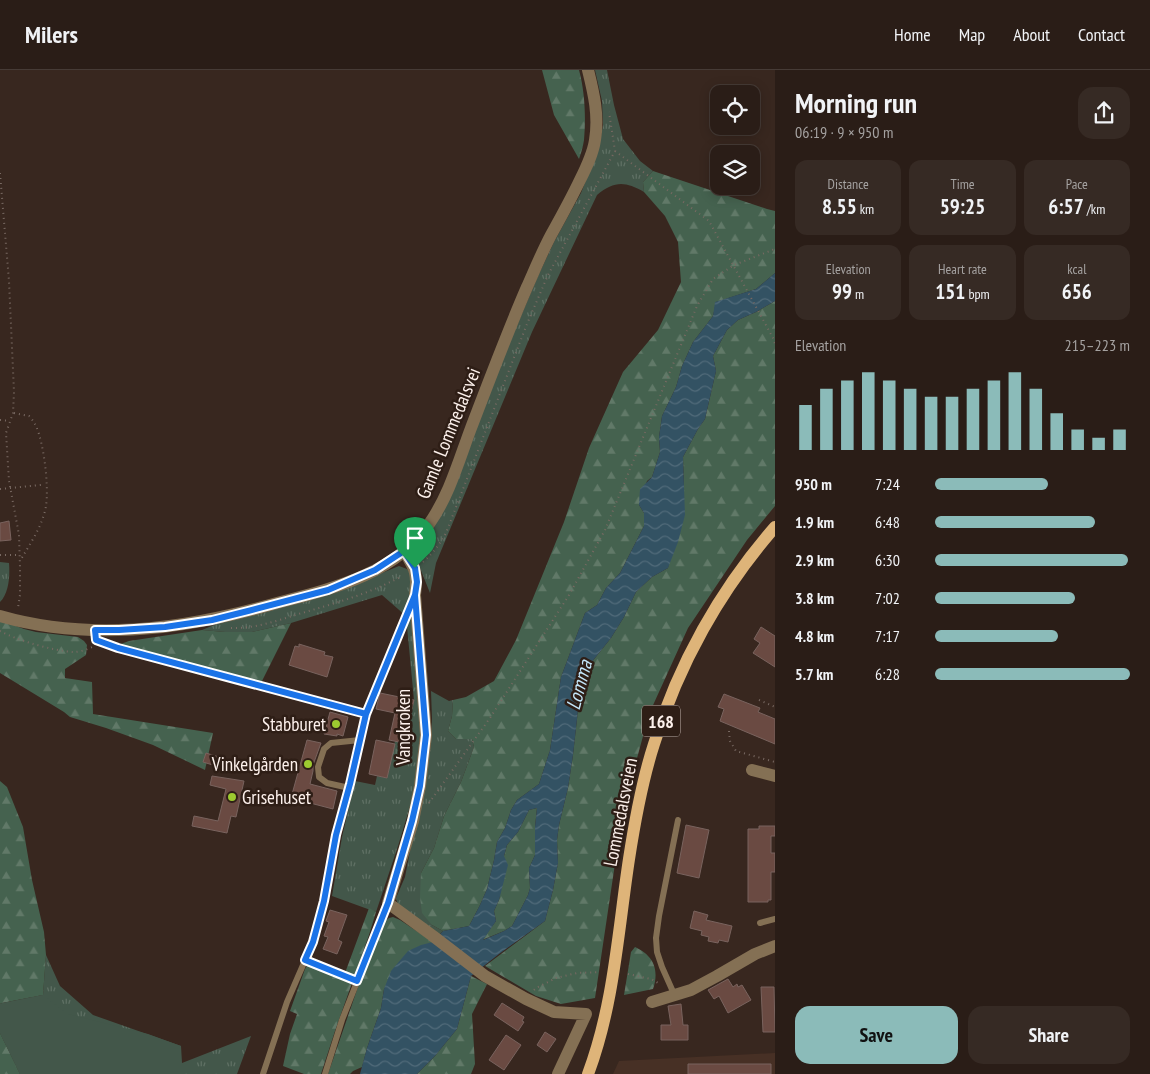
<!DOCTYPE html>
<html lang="en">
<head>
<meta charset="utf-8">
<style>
	:root { --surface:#2a1d17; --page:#362a24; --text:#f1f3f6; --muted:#a5a2a1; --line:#463b36; --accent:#8bbbb9 }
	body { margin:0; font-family:"PT Sans Narrow",sans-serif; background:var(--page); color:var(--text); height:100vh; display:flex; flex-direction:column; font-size:19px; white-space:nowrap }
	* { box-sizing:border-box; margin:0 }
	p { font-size:16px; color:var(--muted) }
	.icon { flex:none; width:28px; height:28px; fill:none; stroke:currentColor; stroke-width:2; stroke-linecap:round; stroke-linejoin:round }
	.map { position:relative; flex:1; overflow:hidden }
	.drawer { display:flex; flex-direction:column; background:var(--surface); width:375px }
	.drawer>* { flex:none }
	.buttons { position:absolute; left:710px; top:15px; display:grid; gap:10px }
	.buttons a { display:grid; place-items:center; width:50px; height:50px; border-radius:10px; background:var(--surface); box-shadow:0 2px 12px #0003,0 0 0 1px var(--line); font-size:25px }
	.pin { position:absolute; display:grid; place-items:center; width:42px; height:42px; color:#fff; margin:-51px -21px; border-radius:50% 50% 50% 0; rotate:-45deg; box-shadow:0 0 5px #0007 }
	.pin .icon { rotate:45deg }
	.round { display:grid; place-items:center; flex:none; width:52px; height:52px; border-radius:15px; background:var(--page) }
	.overview { display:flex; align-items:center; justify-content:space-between; height:85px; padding:0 20px }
	h1 { font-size:28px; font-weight:600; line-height:38px }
	.stats { display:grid; grid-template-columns:repeat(3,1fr); gap:8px; height:85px; padding:5px 20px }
	.stats div { display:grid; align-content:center; border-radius:12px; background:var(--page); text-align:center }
	.stats b { font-size:21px; font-weight:600 }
	.stats small { font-size:14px; font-weight:400 }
	.stats p { font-size:14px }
	.chart { height:140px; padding:10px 20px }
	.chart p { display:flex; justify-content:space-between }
	.chart svg { width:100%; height:90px; margin-top:5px; stroke:var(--accent); stroke-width:6 }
	.action { display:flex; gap:10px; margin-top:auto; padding:10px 20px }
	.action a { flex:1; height:58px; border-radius:15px; background:var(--accent); color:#111; font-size:20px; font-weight:600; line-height:58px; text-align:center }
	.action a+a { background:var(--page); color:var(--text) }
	ul { padding:0 20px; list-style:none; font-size:16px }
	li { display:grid; grid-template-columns:80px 60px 1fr; align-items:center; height:38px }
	li i { height:12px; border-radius:6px; background:var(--accent) }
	header { display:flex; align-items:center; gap:30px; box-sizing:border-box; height:70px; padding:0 25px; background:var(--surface); border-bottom:1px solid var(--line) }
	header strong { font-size:24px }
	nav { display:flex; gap:28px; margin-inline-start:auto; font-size:18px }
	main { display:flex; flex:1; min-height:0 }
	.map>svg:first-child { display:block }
	.built { fill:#473025 }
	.grass { fill:url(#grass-tufts) }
	.forest { fill:url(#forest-firs) }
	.green { fill:#43574a }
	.water { fill:url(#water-waves); fill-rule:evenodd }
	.building { fill:#6a4a42; stroke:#79635e }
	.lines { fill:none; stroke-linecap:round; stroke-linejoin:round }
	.path { stroke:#796a63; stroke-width:2; stroke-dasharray:1 4; stroke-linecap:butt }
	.service { stroke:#847054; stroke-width:6 }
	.minor { stroke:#847054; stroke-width:12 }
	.tertiary { stroke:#847054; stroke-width:12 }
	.primary { stroke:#deb479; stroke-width:12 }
	.path-bridge { stroke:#796a63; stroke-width:2; stroke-dasharray:1 4; stroke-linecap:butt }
	.route-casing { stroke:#fff; stroke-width:10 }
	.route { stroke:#1a73e8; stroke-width:6 }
	.poi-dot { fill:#9dca30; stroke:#2e1e16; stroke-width:2 }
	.labels { text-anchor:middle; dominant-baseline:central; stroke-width:5; stroke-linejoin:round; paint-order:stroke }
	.shield { fill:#2e1e16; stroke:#bfb2ac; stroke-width:1 }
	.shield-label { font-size:18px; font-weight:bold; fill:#fdf1ec }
	.street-label { font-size:19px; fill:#fdf1ec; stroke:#2e1e16 }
	.poi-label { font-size:19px; fill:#fdf1ec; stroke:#2e1e16; text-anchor:end }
	.water-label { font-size:20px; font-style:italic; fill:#c3e6fa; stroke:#2e1e16 }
</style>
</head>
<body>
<header>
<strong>Milers</strong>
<nav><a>Home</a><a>Map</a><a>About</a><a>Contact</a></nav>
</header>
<main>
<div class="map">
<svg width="775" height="1004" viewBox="0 0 775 1004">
	<defs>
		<pattern id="grass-tufts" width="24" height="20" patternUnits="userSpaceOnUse" patternTransform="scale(1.25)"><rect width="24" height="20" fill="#43574a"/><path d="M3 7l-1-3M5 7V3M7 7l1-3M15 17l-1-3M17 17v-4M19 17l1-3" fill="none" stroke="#5f7064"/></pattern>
		<pattern id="forest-firs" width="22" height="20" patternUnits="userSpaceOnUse" patternTransform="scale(1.25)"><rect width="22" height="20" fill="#45624f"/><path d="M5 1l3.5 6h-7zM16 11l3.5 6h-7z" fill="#617968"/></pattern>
		<pattern id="water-waves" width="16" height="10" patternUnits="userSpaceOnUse" patternTransform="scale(1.25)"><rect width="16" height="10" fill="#335263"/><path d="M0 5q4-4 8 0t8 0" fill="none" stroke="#516b7a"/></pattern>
	</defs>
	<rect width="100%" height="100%" fill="#38271f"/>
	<path class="built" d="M775,983v21h-162l6,-13z"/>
	<path class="grass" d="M595,0h12l7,35 9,34 17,22 13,10 -10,11 1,10c-19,-11 -30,-11 -47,3l-65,137 -96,231 -6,30 -16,-40 14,-19 110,-258 16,-34 27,-49 18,-46 4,-22 -1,-24z
		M0,492l9,1c1,13 0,30 -9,39z
		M399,496l8,3 3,4 11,150 -5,64 -18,59 -22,66 -44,-16 10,-59 13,-56 20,4 2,-9 10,2 8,-37 9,2 10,-43 -8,-84 -24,-21 -91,28 -39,9h-27l-23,-2 17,-7 112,-29z
		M431,621l18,10 4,-1 -1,16 -4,15 8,8h16l2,8 -13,35 -17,34 -10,32 -13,25 11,52 11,6 -4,4 -41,-30 -2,-7 9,-21 26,-134 1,-25z
		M46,885l14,31 33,29 88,31 1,17 69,-27 -14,38h-217l-20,-41v-29l43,-9z"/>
	<path class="forest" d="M542,0h37c6,22 7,48 5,70 -1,7 -3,13 -5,19l-25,-44z
		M653,101l114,38 8,2v62l-19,16 -40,13 -3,14 -20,26 -11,24 -6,21 -14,29 -3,21 1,15 -8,25 -5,4 -8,24 5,8v13l-24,47 -14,15 -9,17 -12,8 -24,64 -11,73 -11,34 -22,16 -6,10 -6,18 -8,14 -3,18 -7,29 -7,16 -11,21 -26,5 -11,-6 -10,-12 -2,-16 1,-24 13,-25 10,-32 17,-34 13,-35 -2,-8h-16l-8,-8 4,-15 1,-16 13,-3 28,-16 22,-41 48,-118 25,-74 34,-76 35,-42 23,-48 -3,-40 -13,-26 -21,-24 -1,-10z
		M775,231v205l-28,34 -59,88 -39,86 -26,96 -28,188 -34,6 -25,-8 -51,-30 60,-45 8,-31 5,-27 -1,-23 2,-15 9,-37 5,-33 6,-54 7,-26 5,-12 20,-25 13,-21 12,-25 16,-15 16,-9 16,-79 -1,-32 15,-28 7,-10 11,-48 -3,-15 14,-26 11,-10 18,-8z
		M0,550l24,9 12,3 42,5 6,4 3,4 -1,10 -21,14v9l27,4 1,32 120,19 -8,37 -52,-25 -47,-17 -36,-11 -6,-5 -64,-39z
		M291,553l-30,60 -143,-38 11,-4 73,-11 23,2h27z
		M0,711l7,6 16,40 9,53 12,52 2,23 -3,40 -41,8 -2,1z
		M537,738l-2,19v28l-6,13 1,20 -2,7 -16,31 -8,5 -22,9 14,-19 -2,-10 5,-11 2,-12 3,-32 3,-11 11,-13 11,-22z
		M369,838l7,4 -7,23 -34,96 -14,43h-17l-21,-8 7,-32 7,-20 -7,-3 15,-42 5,-8 35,12z
		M393,847l7,3 33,22 -49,47 -3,19 -14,40 -5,19 -9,4 -3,3h-22l30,-87 27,-66 4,-3z
		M635,877c4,2 10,5 13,9 9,9 9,22 5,33l-29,6 7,-43z
		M471,906l16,8 -15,30 3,50 -4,10h-54l18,-18 22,-27z
		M0,963l20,41h-20z"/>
	<path class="green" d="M43,925l25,19 80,20 33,12v28h-161l-20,-41v-29l2,-1z"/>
	<path class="water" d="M775,203v28l-19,11 -18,8 -11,10 -14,26 3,15 -11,48 -7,10 -15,28 2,58 -7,27 -10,26 -16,9 -16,15 -12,25 -13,21 -20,25 -5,12 -7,26 -6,54 -5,33 -9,37 -2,15 1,23 -5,27 -8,31 -46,33 -28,22 -14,53 -22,27 -18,18h-57l7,-26 14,-40 3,-19 7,-18 17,-20 13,-6 12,-3 10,-11 26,-5 11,-21 7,-16 7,-29 3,-18 8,-14 6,-18 6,-10 22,-16 11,-34 11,-73 24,-64 12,-8 9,-17 14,-15 24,-47v-13l-5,-8 1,-16 12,-12 8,-25 -1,-15 3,-21 14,-29 6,-21 11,-24 20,-26 2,-14 41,-13zM537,738l-2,19v28l-6,13 1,20 -2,7 -16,31 -8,5 -21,9 13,-19 -2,-10 5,-11 9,-35 -4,-9 3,-11 11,-13 11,-22z"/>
	<path class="building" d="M9,451l2,19 -11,1v-18z
		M761,557l14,9v31l-22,-14 7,-10 -6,-4z
		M299,574l26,8 -1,3 9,2 -6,20 -38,-12 6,-19 4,1z
		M380,623l34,7 -10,43 -15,-3 6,-27 -19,-4z
		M724,624l36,14 -2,4 17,7v25l-55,-23 4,-12 -6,-2z
		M330,642l18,5 -5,19 -6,-2v2l-13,-2z
		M307,670l14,3 -8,22v6l-3,13 27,7 -4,18 -42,-11z
		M376,670l19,4 -8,34 -18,-4z
		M206,683l13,4 -3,9 -13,-4z
		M212,706l32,5 -8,36 -5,-1 -4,17 -35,-7 2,-10 24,5 8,-32 -16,-4z
		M686,755l23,5 -10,48 -22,-5z
		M759,756h16v10h-4v17h4v19h-4v28h-3v2h-20v-73h11z
		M330,840l17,5 -9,25 4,2 -5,12 -14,-5 5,-12 -4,-1 5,-14 -3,-1z
		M694,841l14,4 -2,5 26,6 -4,16 -9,-2 -1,3 -10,-2 1,-4 -8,-2 1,-4 -12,-3z
		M728,909l5,8 4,-3 1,3 4,-2 9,15 -23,13 -9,-17 -5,3 -6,-9z
		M761,917h13l1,45h-12z
		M502,933l22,14 -2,4 2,1 -6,9 -24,-16z
		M681,934l2,21h5v15h-27v-15h10l-3,-19z
		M545,962l11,7 -9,13 -10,-7z
		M506,965l15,10 -17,25 -15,-10z
		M688,994h83v10h-83z"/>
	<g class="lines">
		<path class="path" d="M615,81l94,70 64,117 2,6
			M0,103l9,108 5,111 -1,21 -7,20 3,48 10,54 1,32v28l-2,13
			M14,343l15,3c3,3 5,6 7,10 8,18 13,60 10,80 -3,19 -16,38 -26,55
			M0,350l10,1
			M0,485h20
			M423,492c10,-9 17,-18 23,-29l81,-209 21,-49 67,-124 -6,-39
			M231,558c24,1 48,-8 71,-15 34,-10 69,-20 100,-37
			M0,561c16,9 54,20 73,21 6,0 13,-2 19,-5
			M759,630l16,7
			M729,661l1,10 6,10 39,11
			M429,733l61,-85 79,-123 36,-65 92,-224 16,-27 21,-14 41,-16
			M314,894l35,14
			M628,904l23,5 7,4
			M534,920l2,-2 20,-10 21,-5 23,-1"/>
		<path class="service" d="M95,560l1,10 23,8 247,66 47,-113
			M360,670l-29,3 -7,6 -6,18 1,10 8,6 18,4 5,-3 16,-70
			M760,853l15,-4
			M674,924l-12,-27 -5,-15 -1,-14 3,-22 19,-96
			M263,1004l24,-72 26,-60 11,-41 12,-66 14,-51
			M325,1004l17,-54 46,-117"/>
		<path class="minor" d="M404,481c11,18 14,22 11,44l11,140 -6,51 -7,35 -25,82 45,33 52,40 41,23 28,13 32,2 -28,60
			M752,700l23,6
			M652,932l39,-12 26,-14 38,-22 20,-8"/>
		<path class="tertiary" d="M0,546c38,11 78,15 118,14 54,-1 106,-12 159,-27 54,-14 119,-29 152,-79 20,-28 30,-64 42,-96 18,-47 36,-95 56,-141 8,-18 15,-35 24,-52 10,-18 20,-36 29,-55 6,-12 13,-26 15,-40 4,-24 -1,-46 -7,-70"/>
		<path class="primary" d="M588,1004c26,-69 30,-143 41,-215 6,-39 13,-78 25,-115 24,-79 66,-154 121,-217"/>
		<path class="path-bridge" d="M0,419l41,-4"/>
	</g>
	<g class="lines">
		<g class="route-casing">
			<path id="route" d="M415,498l-11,-17 -29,19 -47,20 -80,21 -36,9 -47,7 -46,3h-24l1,10 22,8 248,66 49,-119 11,140 -6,51 -8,35 -24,82 -31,78 -52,-21 8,-18 11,-41 12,-66 14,-51 16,-70 49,-119 2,-13 -2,-14"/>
		</g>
		<use href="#route" class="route"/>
	</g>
	<g class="poi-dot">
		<circle cx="336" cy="654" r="5"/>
		<circle cx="308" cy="694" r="5"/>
		<circle cx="232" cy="727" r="5"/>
	</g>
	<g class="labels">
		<rect class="shield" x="642" y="635.5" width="38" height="31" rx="4"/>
		<g class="shield-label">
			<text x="661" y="651">168</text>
		</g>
		<g class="street-label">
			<text transform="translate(448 363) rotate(-68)">Gamle Lommedalsvei</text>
			<text transform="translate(403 657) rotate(-90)">Vangkroken</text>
			<text transform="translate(620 742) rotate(-79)">Lommedalsveien</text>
		</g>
		<g class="poi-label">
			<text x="326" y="654">Stabburet</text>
			<text x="298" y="694">Vinkelgården</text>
			<text x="242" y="727" text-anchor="start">Grisehuset</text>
		</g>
		<g class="water-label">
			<text transform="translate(579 615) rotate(-75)">Lomma</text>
		</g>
	</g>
</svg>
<div class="buttons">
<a><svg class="icon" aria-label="locate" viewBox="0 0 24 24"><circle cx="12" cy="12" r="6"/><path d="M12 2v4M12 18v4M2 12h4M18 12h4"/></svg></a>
<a><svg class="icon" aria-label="layers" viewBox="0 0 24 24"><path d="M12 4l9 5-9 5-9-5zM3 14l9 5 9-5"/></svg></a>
</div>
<div class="pin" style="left:415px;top:498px;background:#1e9e55"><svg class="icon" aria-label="arrive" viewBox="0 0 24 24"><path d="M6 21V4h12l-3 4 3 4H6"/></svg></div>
</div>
<section class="drawer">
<div class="overview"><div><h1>Morning run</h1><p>06:19 · 9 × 950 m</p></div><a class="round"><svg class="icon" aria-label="share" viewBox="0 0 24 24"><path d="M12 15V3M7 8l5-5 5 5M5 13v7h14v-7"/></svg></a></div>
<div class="stats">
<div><p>Distance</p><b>8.55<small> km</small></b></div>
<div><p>Time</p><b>59:25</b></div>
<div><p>Pace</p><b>6:57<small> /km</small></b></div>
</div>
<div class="stats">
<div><p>Elevation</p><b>99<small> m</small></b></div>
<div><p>Heart rate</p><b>151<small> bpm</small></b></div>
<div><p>kcal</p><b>656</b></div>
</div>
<div class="chart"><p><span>Elevation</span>215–223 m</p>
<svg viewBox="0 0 160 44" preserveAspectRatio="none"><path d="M5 44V22M15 44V14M25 44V10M35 44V6M45 44V10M55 44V14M65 44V18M75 44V18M85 44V14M95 44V10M105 44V6M115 44V14M125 44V26M135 44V34M145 44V38M155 44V34"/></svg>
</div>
<ul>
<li><b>950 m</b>7:24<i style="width:58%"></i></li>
<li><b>1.9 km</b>6:48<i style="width:82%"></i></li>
<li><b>2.9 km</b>6:30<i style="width:99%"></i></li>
<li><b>3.8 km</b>7:02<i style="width:72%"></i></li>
<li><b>4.8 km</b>7:17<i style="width:63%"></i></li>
<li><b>5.7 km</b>6:28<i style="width:100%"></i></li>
</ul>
<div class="action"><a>Save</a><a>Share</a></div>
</section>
</main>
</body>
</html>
